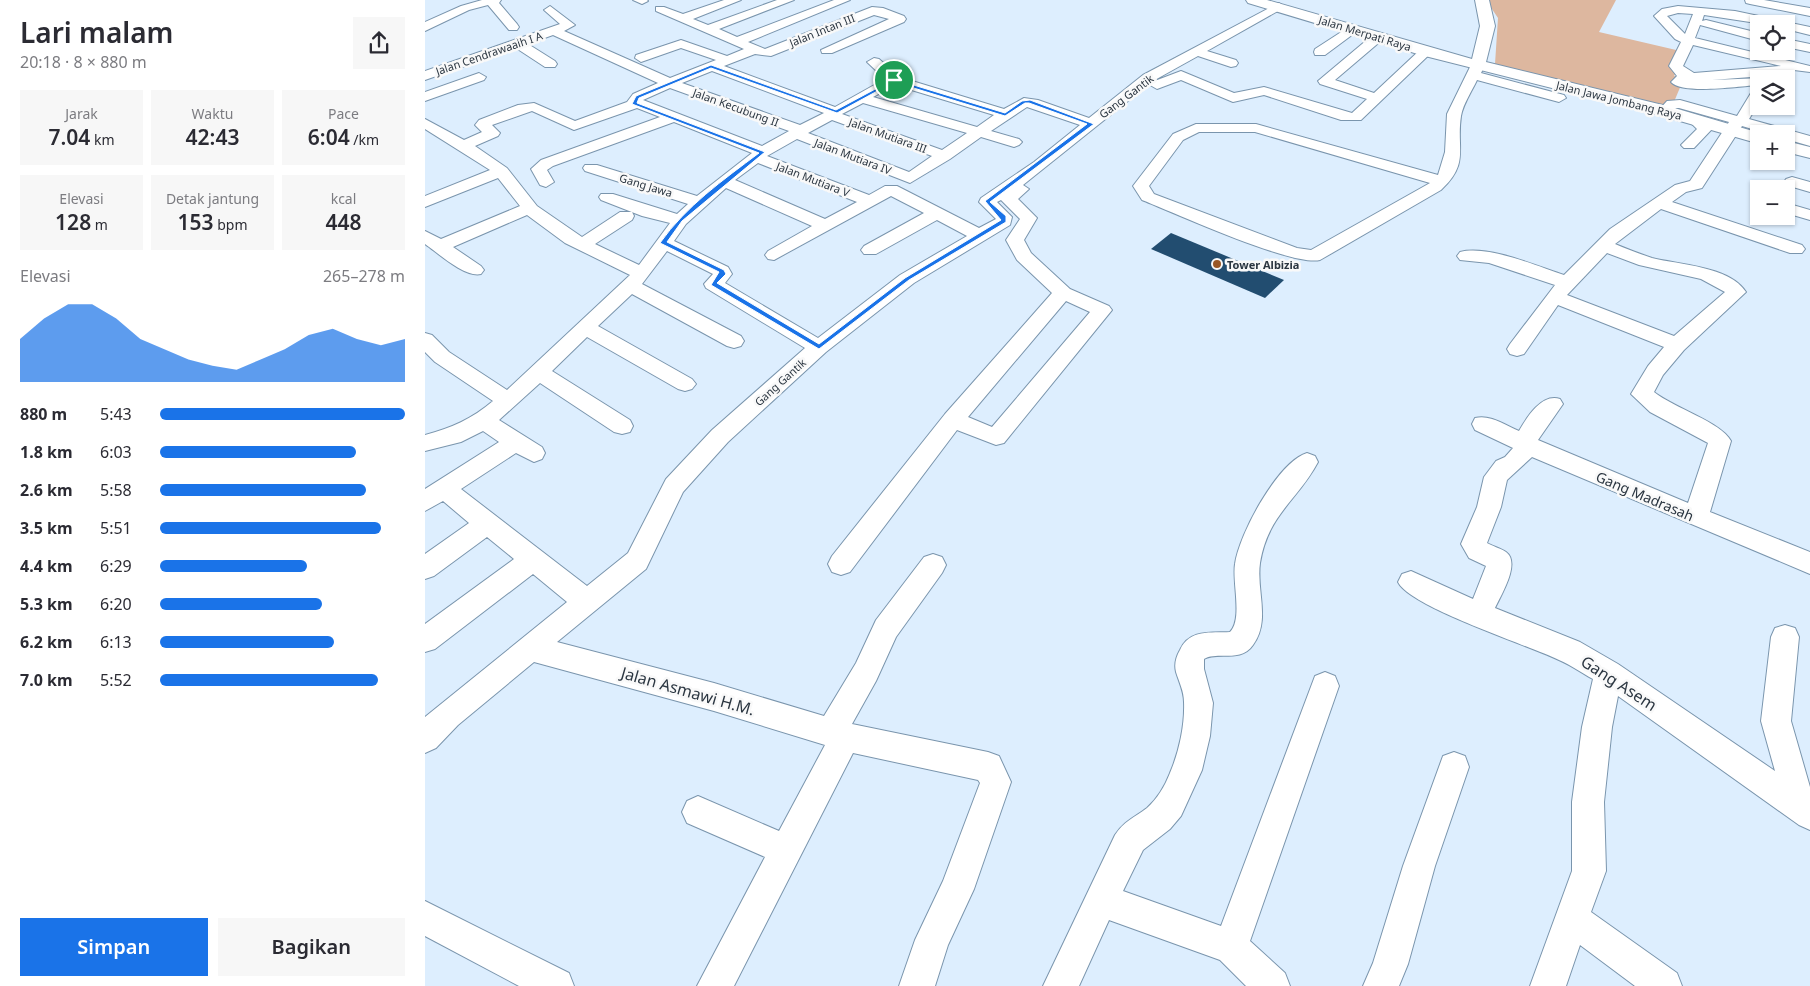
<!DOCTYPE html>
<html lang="id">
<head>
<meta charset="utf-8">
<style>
	:root { --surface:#fff; --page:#f7f7f7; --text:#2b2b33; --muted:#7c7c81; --accent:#1a73e8 }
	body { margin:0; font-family:"Noto Sans",sans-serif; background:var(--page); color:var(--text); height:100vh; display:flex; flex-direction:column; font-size:19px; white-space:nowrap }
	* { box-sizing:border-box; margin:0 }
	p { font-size:16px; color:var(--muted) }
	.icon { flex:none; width:28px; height:28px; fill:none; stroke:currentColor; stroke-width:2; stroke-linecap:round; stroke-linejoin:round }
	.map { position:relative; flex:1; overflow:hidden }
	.drawer { display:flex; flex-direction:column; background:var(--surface); width:425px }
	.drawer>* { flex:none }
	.tools { position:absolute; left:1325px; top:15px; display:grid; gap:10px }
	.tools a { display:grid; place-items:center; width:45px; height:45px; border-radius:0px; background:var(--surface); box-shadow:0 1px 4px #0004; font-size:25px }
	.pin { position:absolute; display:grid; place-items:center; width:42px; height:42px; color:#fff; margin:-21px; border:2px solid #fff; border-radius:50%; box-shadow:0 1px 5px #0007 }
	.round { display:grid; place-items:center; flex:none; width:52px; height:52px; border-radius:0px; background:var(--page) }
	.summary { display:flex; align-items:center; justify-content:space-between; height:85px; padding:0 20px }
	h1 { font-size:28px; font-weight:600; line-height:38px }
	.metrics { display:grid; grid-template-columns:repeat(3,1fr); gap:8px; height:85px; padding:5px 20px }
	.metrics div { display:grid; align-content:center; border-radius:0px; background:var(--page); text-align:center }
	.metrics b { font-size:21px; font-weight:600 }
	.metrics small { font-size:14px; font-weight:400 }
	.metrics p { font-size:14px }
	.chart { height:140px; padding:10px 20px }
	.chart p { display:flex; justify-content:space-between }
	.chart svg { width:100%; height:90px; margin-top:5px; fill:var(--accent); opacity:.7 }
	.cta { display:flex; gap:10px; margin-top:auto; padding:10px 20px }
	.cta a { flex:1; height:58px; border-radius:0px; background:var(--accent); color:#fff; font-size:20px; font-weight:600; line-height:58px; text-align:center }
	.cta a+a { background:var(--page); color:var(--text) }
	ul { padding:0 20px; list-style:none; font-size:16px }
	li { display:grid; grid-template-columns:80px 60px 1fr; align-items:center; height:38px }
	li i { height:12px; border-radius:6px; background:var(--accent) }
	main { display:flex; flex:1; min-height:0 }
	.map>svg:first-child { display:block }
	.green { fill:#ddb79f }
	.building { fill:#224d70 }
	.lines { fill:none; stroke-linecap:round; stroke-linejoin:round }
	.minor-casing { stroke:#7a95ad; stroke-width:2 }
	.major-casing { stroke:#7a95ad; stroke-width:2 }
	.minor { fill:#fff; fill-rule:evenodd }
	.major { fill:#fff; fill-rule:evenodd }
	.route { fill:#1a73e8; stroke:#fff; fill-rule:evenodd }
	.poi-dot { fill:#995725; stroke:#f9f9f9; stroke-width:2 }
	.labels { text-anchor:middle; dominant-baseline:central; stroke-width:5; stroke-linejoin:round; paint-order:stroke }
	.far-street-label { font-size:11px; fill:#2b3641; stroke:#f9f9f9 }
	.far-poi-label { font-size:11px; font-weight:bold; fill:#2b3641; stroke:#f9f9f9; text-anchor:start }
	.street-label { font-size:14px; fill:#2b3641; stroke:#f9f9f9 }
	.near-street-label { font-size:16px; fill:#2b3641; stroke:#f9f9f9 }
</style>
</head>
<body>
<main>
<section class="drawer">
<div class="summary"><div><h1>Lari malam</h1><p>20:18 · 8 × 880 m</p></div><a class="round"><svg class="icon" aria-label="share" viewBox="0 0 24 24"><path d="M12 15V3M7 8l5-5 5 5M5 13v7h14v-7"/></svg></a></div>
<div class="metrics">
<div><p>Jarak</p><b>7.04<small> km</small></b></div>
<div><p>Waktu</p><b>42:43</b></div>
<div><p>Pace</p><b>6:04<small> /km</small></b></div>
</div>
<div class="metrics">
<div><p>Elevasi</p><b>128<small> m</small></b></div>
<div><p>Detak jantung</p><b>153<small> bpm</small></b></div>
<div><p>kcal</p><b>448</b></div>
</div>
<div class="chart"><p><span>Elevasi</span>265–278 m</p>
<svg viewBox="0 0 160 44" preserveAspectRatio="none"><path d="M0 44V23L10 13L20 6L30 6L40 13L50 23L60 28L70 33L80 36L90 38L100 33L110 28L120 21L130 18L140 23L150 26L160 23V44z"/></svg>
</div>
<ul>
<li><b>880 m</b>5:43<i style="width:100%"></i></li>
<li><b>1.8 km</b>6:03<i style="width:80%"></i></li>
<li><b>2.6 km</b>5:58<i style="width:84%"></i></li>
<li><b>3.5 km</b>5:51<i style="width:90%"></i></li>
<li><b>4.4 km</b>6:29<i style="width:60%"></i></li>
<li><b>5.3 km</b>6:20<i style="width:66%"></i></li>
<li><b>6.2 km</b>6:13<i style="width:71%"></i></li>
<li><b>7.0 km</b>5:52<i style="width:89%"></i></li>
</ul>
<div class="cta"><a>Simpan</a><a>Bagikan</a></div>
</section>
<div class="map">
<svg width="1385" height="986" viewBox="0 0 1385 986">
	<rect width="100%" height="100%" fill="#ddeefe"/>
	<path class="green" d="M1061,0h130l-17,32 90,21 -15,23 10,2 -13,31 -176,-45 3,-46z"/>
	<path class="building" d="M746,233l113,47 -19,18 -114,-49z"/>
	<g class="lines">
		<g class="minor-casing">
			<path id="minor" d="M57,0h19l-2,3 18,21 2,3 -2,3h-8l-21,-25 -19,5 -44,21v-9l36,-16z
				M208,0h14l1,1 -6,3z
				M299,0h17l-48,19 15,6 69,-25h17l-75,29 18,8 97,-37h16l-102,42 17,7 107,-42 11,1 21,8 2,3 -2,3 -72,31h-10l-1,-3 68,-31 -15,-4 -103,41 -16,-2 -31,12 111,41 50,-28 -18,-17 7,-4 5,1 20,18 105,32 20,-11 14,2 51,18 54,-43 132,-70 4,-2 6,4 -78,44 29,9 2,3 -2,3 -5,1 -33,-11 -45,25 -130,104 6,4 -11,10 19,19 -13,22 7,13 39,36 39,17 3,4 -108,133 -8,2 -39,-15 -107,142 -9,3 -9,-3 -4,-8 4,-8 113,-142 107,-121 -35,-33 -11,-20 14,-21 -19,-19 -4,2 15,15 -2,8 -96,58 -88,69 -98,90 -45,50 -37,77 -89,73 157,41 110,33 32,-53 20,-43 48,-63 9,-3 9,3 4,8 -4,8 -46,64 -20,44 -24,43 136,28 11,4 12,26 -37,107 -26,56 -13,41h-36l16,-46 28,-59 37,-98 -2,-3 -125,-27 -119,233h-37l68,-129 -78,-34 -5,-11 5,-11 11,-5 81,35 46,-86 -111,-34 -180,-49 -76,63 -22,23 -11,5v-36l142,-115 -34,-28 -98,75 -10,3v-28l89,-65 -27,-22 -53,39 -9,3v-25l44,-31 -26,-22 -18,10v-22l74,-47 -16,-11 -22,11 -36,9v-16c26,-7 47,-16 68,-34l-58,-39 -10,-10v-19l7,2 17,17 58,38 123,-115 -65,-32 -38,-28 -74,32 28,19 3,4 -3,4c-16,4 -43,-21 -56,-30v-13l16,8 79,-33 -22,-28 -73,29v-11l65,-26 -65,-41v-10l39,21 18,-8 -7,-7 4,-5 39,-15 16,-2 41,18 52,-19 6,-8 25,-11 -105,-48 -25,9 27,17 2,3 -2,3h-10l-29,-19 -91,32v-9l135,-47 -16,-14 6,-4 25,19 -11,6 106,47 46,-18 -35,-12 -40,14 -6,-4 1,-3 45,-15 46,16 17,-7 -88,-38v-4h8l19,7zM287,71l112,42 -24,12 -118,-42zM470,85l99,30 -17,12 -104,-30zM245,88l119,43 -27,15 -119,-46zM438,103l104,30 -25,17 -100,-36zM602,107l53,18 -46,37 -53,36 -2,4 17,17 -17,9 -82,-42h-12l-16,9 -102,-39 30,-17 113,44 40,-24 31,-22 33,10 5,-2 3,-3 -3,-3 -28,-8zM212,108l23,9 -119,43 -10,9 9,16 6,2 8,-5 -7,-12 6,-4 121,-44 78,31 -55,43 -100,-31h-12l-2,3 2,3 103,33 -11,10 -64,-20h-12l-2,3 2,3 41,16 28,7 -31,42 -44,-21 37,-24 2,-4 -2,-4h-12l-38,25 -45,-31 -30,-38 -32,-22 23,-10 2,-3 -8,-8 40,-14 42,19zM407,120l100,36 -23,16 -101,-39zM333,163l99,39 -32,17 -90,-39zM301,188l86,38 -44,25 -3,4 3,4 6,1 117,-64 33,17 -60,33 -3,4 3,4h12l61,-34 30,16 -67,39 -82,63 -93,-55 7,-9 -4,-7 -54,-26 12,-17zM242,251l46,23 -9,10 2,4 99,60 -93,82 -46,49 -38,74 -41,33 -126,-97 55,-36 18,9 8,-3 3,-6 -3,-6 -43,-27 41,-37 74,49 8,2 8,-2 3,-6 -3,-6 -78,-49 35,-34 91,52 7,2 7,-2 4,-5 -4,-5 -94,-53 34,-32 95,52 7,2 7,-2 3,-5 -3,-5 -99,-52zM641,301l24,11 -98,115 -24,-10z
				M1320,0h19l46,8v8l-60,-12 -4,-1z
				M1253,6l57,5 75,16v8l-24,-6v-5h-23l-59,-9 -2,6 4,-1 53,13v8l-59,-16 -5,13 115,28v6l-16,-2 -6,4 -76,6 52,-2 -5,1v6c-18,1 -77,10 -88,-3l6,-6 -8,-10 12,-24 -6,-3 -21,-23 8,-7zM1253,13l15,1 -8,20 -18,-18zM1268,45l88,21 -87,7 -11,-7z
				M927,25l4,1 2,3 -2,3 -31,23h-10l-1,-3 1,-3z
				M953,33l6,4 -2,3 -47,40 39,13 47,-44 5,-1 6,4 -71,68h-20l-77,-25 -31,7 -52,-22 -24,9 -7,-4 2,-3 29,-11 53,22 30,-6 88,26 15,-14 -47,-15 -2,-3 56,-47z
				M1361,39l24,5v8l-24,-5z
				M1053,61l7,4 -4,8 83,22 2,3 -7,4 -82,-22c-5,11 -14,24 -16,36 -5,33 9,47 -20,74l-121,70c-27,7 -145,-47 -178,-60l-9,-14 40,-52 23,-10h60l182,51 7,-23 2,-38 24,-49zM774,132h56l175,51 -119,67 -14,-2 -143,-54 -5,-8 34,-46z
				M54,73l7,4 -2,3 -59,21v-9z
				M1334,87v16l-10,16 61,17v10l-24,-7v-5h-17l-27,-8 -40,62 -16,4 -14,10 130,43 3,4 -3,4h-12l-129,-44 -46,35c12,5 25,10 37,14 28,7 77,8 94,34l-62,58 -21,25 -9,17c20,16 67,30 77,49l-21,71 100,40v22l-278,-117 -25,23 -6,27 -14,36c5,3 13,5 19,9 15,11 -5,43 -11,56l85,34 38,22 157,107 -14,-50 10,-84 4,-9 10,-3 10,3 4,9 -8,84 19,66v43l-11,-5 -181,-129 -6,31 -8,75 2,69 -15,41 86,61 5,13h-47l-55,-41 -14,41h-36l42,-115v-69l10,-75 11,-48c-11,-6 -22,-14 -34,-19 -31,-15 -149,-53 -161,-78l4,-8 9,-3 62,28 13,-33 -17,-8 -8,-14 16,-37 7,-30 12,-16 9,-4 8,-9 -38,-18 -3,-6 3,-6c15,-4 30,7 44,13 8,-14 23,-38 41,-32l3,5 -25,36 150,63 20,-60 -58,-31 -19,-18 17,-28 16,-19 -106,-42 -34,49 -7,2 -7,-2 -3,-5 3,-5 45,-59 -66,-22 -29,-3 -3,-4 3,-4c29,-7 76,14 104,23l46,-46 65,-44 15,-4 39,-59 -50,-14h-3l-6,6h-10l-2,-3 9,-10 13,-1 57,16 17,-28zM1182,253l32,12 62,14 24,13 -51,44 -107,-41z
				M1274,117l5,1 9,10 -19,20h-10l-3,-3 16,-16 -6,-6 3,-5z
				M1367,177l18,5v10l-24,-7 -2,-3 2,-3z
				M1361,203l24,7v10l-24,-7z
				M882,453l8,3 3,6c-20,38 -50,52 -58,101 -4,28 11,57 -7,82 -12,18 -36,6 -49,14v10l9,34 -3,33 -8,34 -21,46 -11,13 -27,21 -20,41 98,35 94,-250 10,-4 10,4 4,10 -89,255 35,32 5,13h-44l-26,-26 -111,-40 -30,66h-36l72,-151c8,-13 20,-18 32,-27 10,-9 18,-22 23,-35 9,-21 15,-48 14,-71 0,-11 -5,-20 -8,-30 -2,-8 0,-15 4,-22 9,-21 31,-17 50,-18 13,-13 2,-50 5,-68 4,-30 43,-102 72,-111z
				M1029,752l11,4 4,11 -34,99 -27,98 -9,22h-36l10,-23 30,-97 40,-110z
				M0,901l144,72 5,13h-55l-94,-50z"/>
		</g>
		<g class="major-casing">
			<path id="major" d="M821,0h21l205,59 8,-33 -5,-26h14l6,26 -9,36 185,45 92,27h-4v9l-6,-1 -94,-27 -238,-60 -173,-52z
				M1361,141l24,6v11l-24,-6z"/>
		</g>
		<use href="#minor" class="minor"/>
		<use href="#major" class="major"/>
	</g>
	<path class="route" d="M286,65l125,45 58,-31 111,34 17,-12 8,-1 64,24 -104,78 16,14v6l-97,58 -90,69 -108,-64 8,-13 -59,-29c26,-37 63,-63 99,-90l-127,-49 4,-8zM286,68l126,45 57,-31 111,34 20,-13h4l58,21 -102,77 16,19 -96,58 -86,66 -102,-61 9,-9 -2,-4 -57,-28 15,-21 83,-69 -128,-49 2,-5z"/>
	<circle class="poi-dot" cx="792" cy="264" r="5"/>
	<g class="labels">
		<g class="far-street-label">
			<text transform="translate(397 30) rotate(-22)">Jalan Intan III</text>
			<text transform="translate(940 33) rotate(17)">Jalan Merpati Raya</text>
			<text transform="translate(64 53) rotate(-19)">Jalan Cendrawaaih I A</text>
			<text transform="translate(701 96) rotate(-37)">Gang Gantik</text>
			<text transform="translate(1194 100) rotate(14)">Jalan Jawa Jombang Raya</text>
			<text transform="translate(311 107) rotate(20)">Jalan Kecubung II</text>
			<text transform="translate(463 135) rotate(20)">Jalan Mutiara III</text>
			<text transform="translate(428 156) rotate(21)">Jalan Mutiara IV</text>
			<text transform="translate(388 179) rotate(21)">Jalan Mutiara V</text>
			<text transform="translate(221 185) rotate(17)">Gang Jawa</text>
			<text transform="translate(355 382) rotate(-42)">Gang Gantik</text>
		</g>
		<g class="far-poi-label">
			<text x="802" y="264">Tower Albizia</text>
		</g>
		<g class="street-label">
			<text transform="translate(1220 496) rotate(23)">Gang Madrasah</text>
		</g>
		<g class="near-street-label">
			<text transform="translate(1194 683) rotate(33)">Gang Asem</text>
			<text transform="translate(263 691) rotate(16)">Jalan Asmawi H.M.</text>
		</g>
	</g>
</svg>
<div class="tools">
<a><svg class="icon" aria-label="locate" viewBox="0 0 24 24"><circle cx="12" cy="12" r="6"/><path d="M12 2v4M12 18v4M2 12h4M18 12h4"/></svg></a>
<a><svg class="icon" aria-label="layers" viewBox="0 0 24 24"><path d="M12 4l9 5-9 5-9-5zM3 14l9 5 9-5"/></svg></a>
<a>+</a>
<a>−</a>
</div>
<div class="pin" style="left:469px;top:80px;background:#1e9e55"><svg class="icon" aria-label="arrive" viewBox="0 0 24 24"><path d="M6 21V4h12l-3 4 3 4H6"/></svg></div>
</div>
</main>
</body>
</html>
